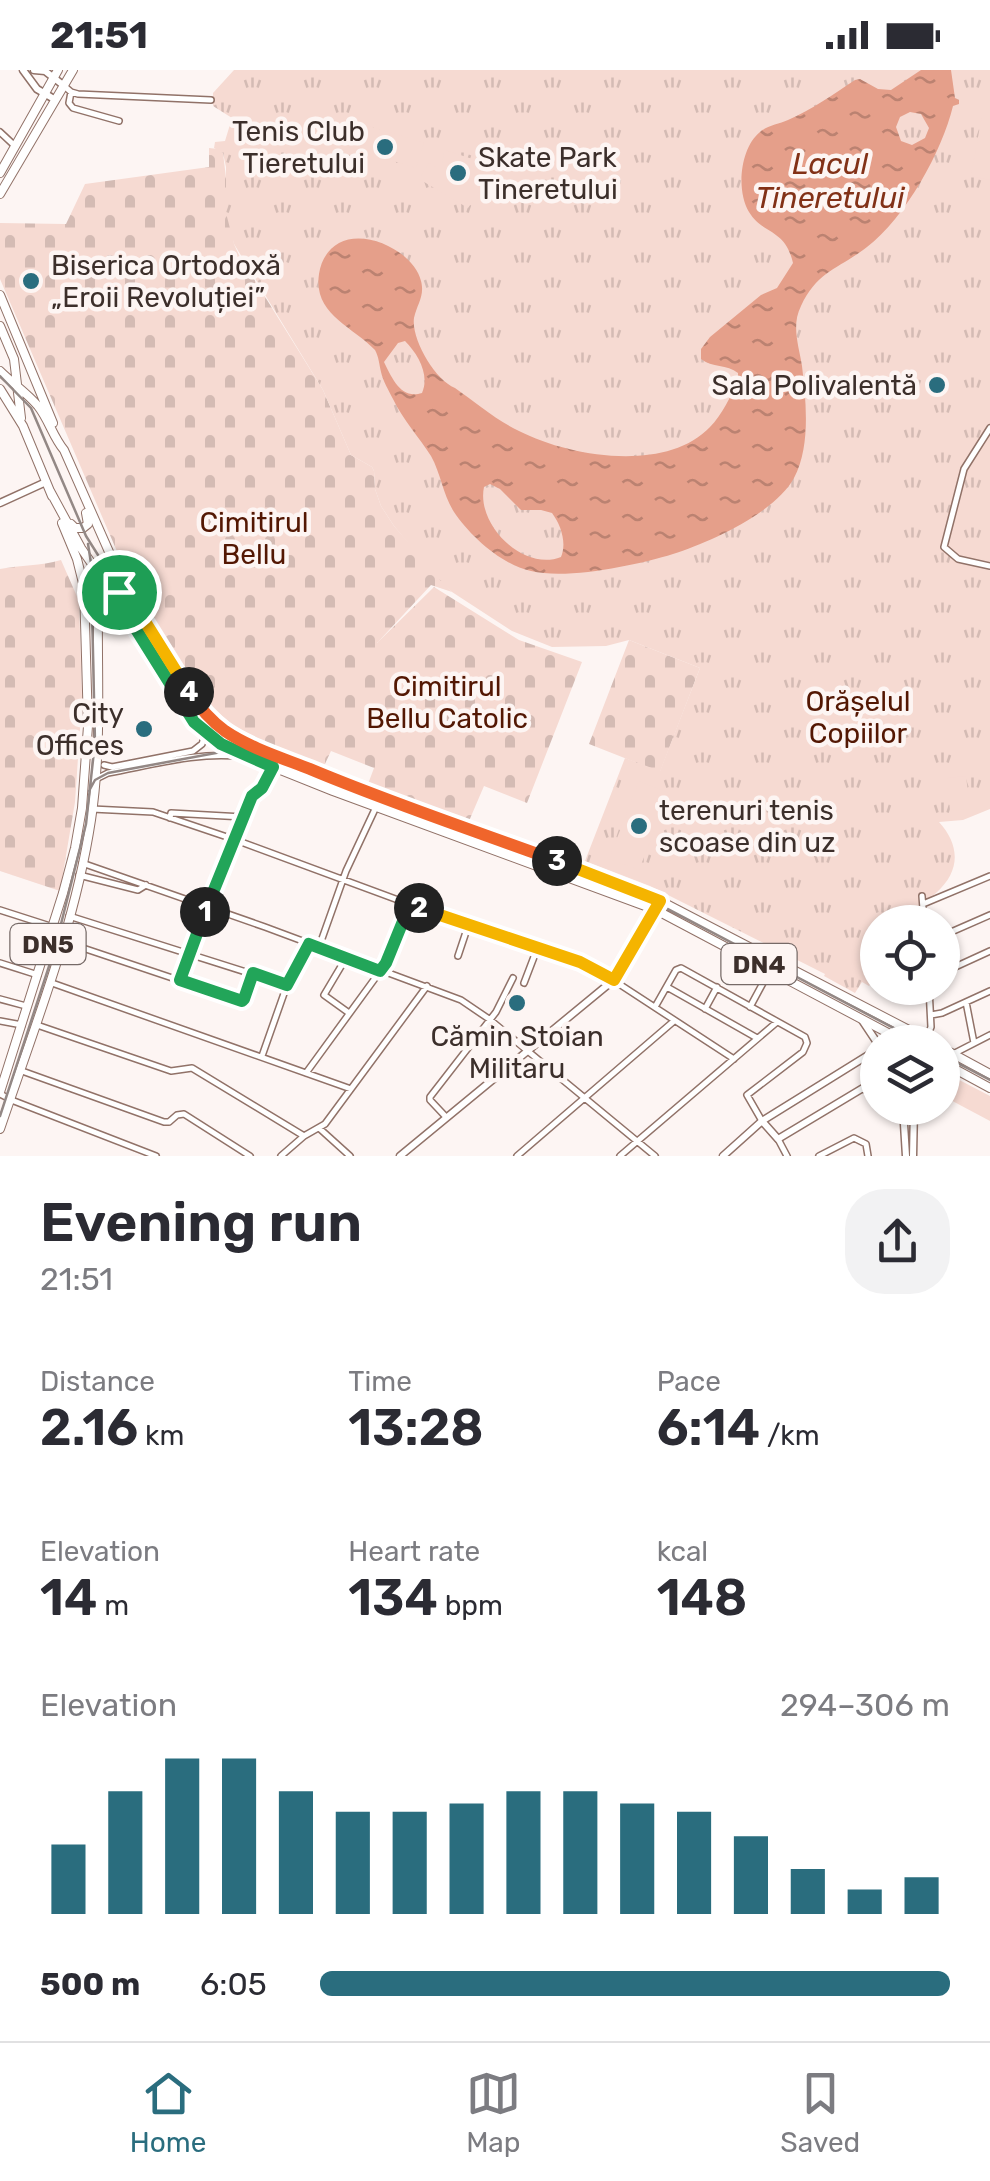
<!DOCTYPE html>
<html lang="en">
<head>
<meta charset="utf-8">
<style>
	:root { --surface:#fff; --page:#f2f2f3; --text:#2b2b33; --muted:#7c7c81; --line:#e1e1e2; --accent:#2a6d7e }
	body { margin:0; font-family:Rubik,sans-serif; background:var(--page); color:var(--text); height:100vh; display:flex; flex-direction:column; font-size:38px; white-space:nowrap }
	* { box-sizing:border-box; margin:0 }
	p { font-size:32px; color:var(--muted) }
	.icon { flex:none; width:55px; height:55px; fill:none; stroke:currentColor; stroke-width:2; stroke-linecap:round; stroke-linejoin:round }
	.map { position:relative; height:1086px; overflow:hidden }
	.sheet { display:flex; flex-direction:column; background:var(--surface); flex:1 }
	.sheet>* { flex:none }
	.fabs { position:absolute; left:860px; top:835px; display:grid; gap:20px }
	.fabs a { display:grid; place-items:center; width:100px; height:100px; border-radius:50%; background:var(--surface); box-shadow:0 2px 8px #0004; font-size:50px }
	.pin { position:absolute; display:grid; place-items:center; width:85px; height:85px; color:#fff; margin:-42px; border:5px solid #fff; border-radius:50%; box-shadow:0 2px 10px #0007 }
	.km { position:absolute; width:50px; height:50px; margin:-25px; border-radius:50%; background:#222; color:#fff; font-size:28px; line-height:50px; text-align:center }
	.round { display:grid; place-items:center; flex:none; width:105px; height:105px; border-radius:40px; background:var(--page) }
	.head { display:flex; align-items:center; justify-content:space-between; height:170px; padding:0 40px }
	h1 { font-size:55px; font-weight:600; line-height:75px }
	.metrics { display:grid; grid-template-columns:repeat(3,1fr); gap:15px; height:170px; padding:10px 40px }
	.metrics div { display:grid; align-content:center }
	.metrics b { font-size:50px; font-weight:600 }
	.metrics small { font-size:28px; font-weight:400 }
	.metrics p { font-size:28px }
	.chart { height:280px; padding:20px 40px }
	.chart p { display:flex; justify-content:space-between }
	.chart svg { width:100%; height:180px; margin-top:10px; stroke:var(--accent); stroke-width:6 }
	ul { padding:0 40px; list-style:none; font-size:32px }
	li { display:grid; grid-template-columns:160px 120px 1fr; align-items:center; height:75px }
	li i { height:25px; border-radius:12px; background:var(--accent) }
	.status { display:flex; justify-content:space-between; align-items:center; height:70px; padding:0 50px; background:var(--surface); direction:ltr }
	.status svg { height:28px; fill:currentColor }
	.tabs { display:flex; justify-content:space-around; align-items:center; height:140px; border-top:2px solid var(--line); background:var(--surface); font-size:28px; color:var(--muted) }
	.tabs a { display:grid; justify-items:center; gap:5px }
	.tabs .current { color:var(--accent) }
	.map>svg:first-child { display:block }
	.cemetery { fill:url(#cemetery-stones) }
	.park { fill:url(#park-tufts) }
	.garden { fill:#f6dad2 }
	.water { fill:url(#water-ripples); fill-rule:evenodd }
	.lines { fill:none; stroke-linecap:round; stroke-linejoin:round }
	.street-casing { stroke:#917268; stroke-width:8 }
	.secondary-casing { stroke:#917268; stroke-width:9 }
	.primary-casing { stroke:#917268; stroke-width:10 }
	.street { stroke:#fff; stroke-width:5 }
	.secondary { stroke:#fff; stroke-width:6 }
	.primary { stroke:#fff; stroke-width:8 }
	.tram { stroke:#938885; stroke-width:2.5 }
	.split-1-casing { stroke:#fff; stroke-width:20 }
	.split-2-casing { stroke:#fff; stroke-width:20 }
	.split-3-casing { stroke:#fff; stroke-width:20 }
	.split-4-casing { stroke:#fff; stroke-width:20 }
	.split-5-casing { stroke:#fff; stroke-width:20 }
	.split-1 { stroke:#22a559; stroke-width:12 }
	.split-2 { stroke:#22a559; stroke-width:12 }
	.split-3 { stroke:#f5b400; stroke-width:12 }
	.split-4 { stroke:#f0652b; stroke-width:12 }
	.split-5 { stroke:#f5b400; stroke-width:12 }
	.poi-dot { fill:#2a6d7e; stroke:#fdf5f3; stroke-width:4 }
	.labels { text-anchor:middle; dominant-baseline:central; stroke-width:9; stroke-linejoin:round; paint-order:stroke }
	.shield { fill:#fdf5f3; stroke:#766a67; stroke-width:2.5 }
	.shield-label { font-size:25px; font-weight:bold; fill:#3c2f2b }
	.poi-label { font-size:28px; fill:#3c2f2b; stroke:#fdf5f3; text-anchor:end }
	.park-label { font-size:28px; fill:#531703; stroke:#fdf5f3 }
	.water-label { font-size:30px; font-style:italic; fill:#823117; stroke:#fdf5f3 }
</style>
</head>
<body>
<div class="status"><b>21:51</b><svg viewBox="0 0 49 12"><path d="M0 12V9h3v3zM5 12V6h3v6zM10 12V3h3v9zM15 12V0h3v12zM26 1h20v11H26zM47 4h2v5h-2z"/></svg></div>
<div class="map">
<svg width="990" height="1086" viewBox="0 0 990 1086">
	<defs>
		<pattern id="cemetery-stones" width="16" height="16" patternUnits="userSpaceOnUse" patternTransform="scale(2.5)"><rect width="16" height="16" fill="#f6dad2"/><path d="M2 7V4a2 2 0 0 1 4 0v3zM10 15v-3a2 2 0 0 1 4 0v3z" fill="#d4bbb4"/></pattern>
		<pattern id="park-tufts" width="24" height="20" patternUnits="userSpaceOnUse" patternTransform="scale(2.5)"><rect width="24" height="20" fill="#f6dad2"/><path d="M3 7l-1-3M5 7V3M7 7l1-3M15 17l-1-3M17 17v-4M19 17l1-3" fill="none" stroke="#d4bbb4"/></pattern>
		<pattern id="water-ripples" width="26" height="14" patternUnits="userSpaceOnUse" patternTransform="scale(2.5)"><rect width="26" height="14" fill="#e59f8a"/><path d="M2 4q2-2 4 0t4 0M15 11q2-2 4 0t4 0" fill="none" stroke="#bb8271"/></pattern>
	</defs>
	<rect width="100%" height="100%" fill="#fdf5f3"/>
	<path class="cemetery" d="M209,78l9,1 5,4 11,91 5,11 84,135 28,65 21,12 2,4 1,18 6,17 13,20 58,66 -21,-7 -54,58 57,-56 85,53 63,22 -55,141 -43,-17 -15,35 -101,-37 6,-16 -43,-17 -7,15 -59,-24 -31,-16 -27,-23 -70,-110 -15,-30 -122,-284v-56l66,1 19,-40 124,-17z
		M61,490l18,41 3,98 -7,103 -15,89 -60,-20v-302c21,-4 40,-3 61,-9z
		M629,570l71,28 -40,104 -71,-28z"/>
	<path class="park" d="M234,0h756v739l-27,11 -24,2c21,23 22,49 -3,71 -15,13 -18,8 -25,29h-33l-1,33 -15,8 10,19 -3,4 -7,-4 -7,11 -31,-17 1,-2 -175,-88 -65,-25 40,-103 35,13 40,-103 -71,-28 -23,6 -54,1 -40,-16 -60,-39 -17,-17 -41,-49 -13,-20 -6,-17 -1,-18 -2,-4 -21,-12 -28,-65 -89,-146 -8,-31v-46l-3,-14 -9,-5 1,-6 10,-1 7,-23 -19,-12v-13z"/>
	<path class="garden" d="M982,45l8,2v63l-19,-4z
		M336,55l27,8 3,-8 58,18 -8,25 -85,-26z
		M442,79l55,18 -29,41 -49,-29 10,-16 7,4 6,-4 2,-10z
		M966,706l4,33 -20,2 -3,-33z
		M639,711l30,12 -30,77 -30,-11z
		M942,1001l48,25v25l-47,-25z"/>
	<path class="water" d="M921,0h30l4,28 4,2v4l-6,2c-11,46 -48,112 -86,141 -28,22 -49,23 -66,59 -10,20 -2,40 1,60 4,35 9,80 -8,112 -19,35 -84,64 -121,76 -35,11 -106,26 -142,17 -29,-6 -61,-35 -77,-59 -11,-17 -13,-38 -23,-56 -12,-19 -28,-36 -38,-57 -4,-8 -10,-18 -12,-27 -2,-9 -2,-14 -6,-22 -23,-24 -62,-36 -56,-76 2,-13 8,-24 20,-31 27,-15 75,9 82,38 4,15 -4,23 -7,37 -3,21 21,62 41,70 20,14 41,32 64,43 51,26 147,42 191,-4 12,-12 21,-31 28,-47v-7c-11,-9 -26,-5 -37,-14v-10l9,-12 51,-42 16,-7 16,-25c-8,-35 -30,-28 -44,-51 -13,-21 -9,-64 11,-80 8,-7 19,-8 28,-12 23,-10 46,-26 67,-40l5,-1 18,10 13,1zM910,42l11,2 8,14 -4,10 -13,7 -11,-4 -5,-14 4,-10zM405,271c13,13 25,34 17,52 -21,7 -30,-15 -38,-31l14,-19zM490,414l10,5 21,21h20l11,3c9,12 15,30 9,44 -37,15 -85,-32 -77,-70z"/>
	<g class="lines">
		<g class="street-casing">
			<path id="street" d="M63,15l8,7 7,2 133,6
				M71,22l-2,11 4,5 46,13
				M0,62l15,14
				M990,358l-26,41 -20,78 14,12 32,7
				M104,695l8,2 81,-16 9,-7 3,-9
				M98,708l10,-5c44,-8 91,-22 136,-16
				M92,739l61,3 80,27 249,92 99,32 32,17 121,79
				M170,748l1,-5 72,4
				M82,793l183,64 196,73 28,19 166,137
				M79,805l59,15 8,-5
				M922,826l2,26
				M923,834l67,-28
				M0,840l53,17
				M69,846l218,69
				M942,866l48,-21
				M62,871l179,60 3,-2 9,-26
				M319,877l27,-76 30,-64
				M458,886l10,-30
				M346,888l-22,37 25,18
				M0,893l38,12
				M942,903l48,-22
				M180,910l63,-163 9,-21 10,-8 11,-21
				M52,913l299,106
				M524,913l13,-34
				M667,917l90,51
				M0,929l26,7
				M966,932l8,41
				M655,937l21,-37 5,-2 124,69 2,6 -4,9 -56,43 15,26
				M750,937l20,-37
				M705,939l12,-22
				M931,945l11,-2 48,-22
				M0,951l22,4
				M37,955l134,46 21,-3 112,68
				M926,969l5,-12 -2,-39
				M953,984l37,-19
				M262,986l25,-71 22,-41
				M22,1001l142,51h5l8,-7 7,-1 66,42
				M306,1003l78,-107 26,-61
				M0,1024l14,7 142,55
				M446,1047l-16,-17v-3l66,-85 17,-34
				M319,1058l31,28
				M778,1069l9,17
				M281,1086l23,-20 21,-12 102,-138
				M517,1086l157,-135
				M620,1086l157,-134
				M819,1086l35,-18 12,6 2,12"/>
		</g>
		<g class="secondary-casing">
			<path id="secondary" d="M23,0l14,19 17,10
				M34,0l11,1 18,14
				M0,433l46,-21
				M862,950l16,24
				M886,972l7,-6 6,-11
				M863,1019h15
				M903,1038l3,48
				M762,1051l16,18 100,-60
				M400,1086l210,-173 15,-19 36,-63
				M723,1086l39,-35 116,-72
				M913,1086l1,-48"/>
		</g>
		<g class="primary-casing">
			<path id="primary" d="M0,103l58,-103
				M0,124l73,-124
				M0,225l53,128
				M0,256l14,33 7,59
				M0,301c12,12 27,22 38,35 11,14 15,31 26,44l61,138 70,114 11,13 19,15 30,16 122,50 272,99 283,147
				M0,319l23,37 29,70
				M50,421l31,57 54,79 50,82 10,14 16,15 42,21 80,32 323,119 249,132
				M71,454l4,4h8l5,-4 -2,-11
				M942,978l48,26
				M942,992l48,26
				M0,1022l63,-199 12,-45 7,-40 6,-82 -4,-139 -7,-28 -15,-36
				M0,1059c34,-101 75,-203 91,-309 11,-72 6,-142 7,-214l2,-4 16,-9"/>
		</g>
		<use href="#street" class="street"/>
		<use href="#secondary" class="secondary"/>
		<use href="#primary" class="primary"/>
		<path class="tram" d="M0,306l31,32 55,128 111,176 29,25 49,23 374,139 271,143
			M89,721l6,-11 13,-7 124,-23h17
			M942,985l48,25
			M0,1046l55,-168 31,-124 9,-82 -4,-179 -3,-19"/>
	</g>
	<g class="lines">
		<g class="split-1-casing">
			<path id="split-1" d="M119,522l-5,2 80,128 27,22 52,23 -11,21 -10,8 -47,116"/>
		</g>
		<g class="split-2-casing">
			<path id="split-2" d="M205,842l-25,68 62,21 2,-2 9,-26 34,12 22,-41 71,27 6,-8 24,-59 9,4"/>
		</g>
		<g class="split-3-casing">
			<path id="split-3" d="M419,838l161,54 34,18 46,-79 -103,-40"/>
		</g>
		<g class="split-4-casing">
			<path id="split-4" d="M189,622c10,15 21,28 36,39 25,17 57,27 85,38 81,34 165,62 247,92"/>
		</g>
		<g class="split-5-casing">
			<path id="split-5" d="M119,522l5,-4 65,104"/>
		</g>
		<use href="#split-1" class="split-1"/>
		<use href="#split-2" class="split-2"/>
		<use href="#split-3" class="split-3"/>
		<use href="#split-4" class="split-4"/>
		<use href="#split-5" class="split-5"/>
	</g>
	<g class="poi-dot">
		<circle cx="385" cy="77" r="10"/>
		<circle cx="458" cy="103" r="10"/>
		<circle cx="31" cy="211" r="10"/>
		<circle cx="937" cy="315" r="10"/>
		<circle cx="144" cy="659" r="10"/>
		<circle cx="639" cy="756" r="10"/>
		<circle cx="517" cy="933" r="10"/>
	</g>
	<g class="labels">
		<g class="shield">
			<rect x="10.5" y="854" width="75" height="40" rx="8"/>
			<rect x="721.5" y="874" width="75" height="40" rx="8"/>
		</g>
		<g class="shield-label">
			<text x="48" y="874">DN5</text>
			<text x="759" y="894">DN4</text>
		</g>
		<g class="poi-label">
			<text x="365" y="61">Tenis Club<tspan x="365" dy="32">Tieretului</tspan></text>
			<text x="478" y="87" text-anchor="start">Skate Park<tspan x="478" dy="32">Tineretului</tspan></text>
			<text x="51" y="195" text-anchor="start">Biserica Ortodoxă<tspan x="51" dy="32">„Eroii Revoluției”</tspan></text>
			<text x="917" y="315">Sala Polivalentă</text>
			<text x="124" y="643">City<tspan x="124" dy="32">Offices</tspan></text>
			<text x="659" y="740" text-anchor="start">terenuri tenis<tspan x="659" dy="32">scoase din uz</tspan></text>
			<text x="517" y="966" text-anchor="middle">Cămin Stoian<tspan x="517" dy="32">Militaru</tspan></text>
		</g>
		<g class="park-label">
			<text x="254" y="452">Cimitirul<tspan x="254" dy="32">Bellu</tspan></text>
			<text x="447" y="616">Cimitirul<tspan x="447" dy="32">Bellu Catolic</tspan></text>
			<text x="858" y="631">Orășelul<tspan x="858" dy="32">Copiilor</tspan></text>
		</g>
		<g class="water-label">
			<text x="830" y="94">Lacul<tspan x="830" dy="34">Tineretului</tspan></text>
		</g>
	</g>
</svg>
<div class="fabs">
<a><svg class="icon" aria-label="locate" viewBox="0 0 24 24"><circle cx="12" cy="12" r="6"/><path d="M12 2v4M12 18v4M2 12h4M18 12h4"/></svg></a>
<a><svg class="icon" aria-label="layers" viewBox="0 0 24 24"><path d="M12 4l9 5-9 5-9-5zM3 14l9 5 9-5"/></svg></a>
</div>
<div class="pin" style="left:119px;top:522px;background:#1e9e55"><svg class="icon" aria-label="arrive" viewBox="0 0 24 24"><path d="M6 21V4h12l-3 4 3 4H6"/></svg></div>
<b class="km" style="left:205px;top:842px">1</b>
<b class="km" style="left:419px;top:838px">2</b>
<b class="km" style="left:557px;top:791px">3</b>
<b class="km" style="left:189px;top:622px">4</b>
</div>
<section class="sheet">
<div class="head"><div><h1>Evening run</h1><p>21:51</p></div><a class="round"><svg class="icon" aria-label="share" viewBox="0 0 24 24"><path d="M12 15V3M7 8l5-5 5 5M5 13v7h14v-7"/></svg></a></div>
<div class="metrics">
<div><p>Distance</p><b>2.16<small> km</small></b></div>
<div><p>Time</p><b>13:28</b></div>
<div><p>Pace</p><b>6:14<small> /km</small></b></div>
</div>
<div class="metrics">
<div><p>Elevation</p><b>14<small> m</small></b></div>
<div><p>Heart rate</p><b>134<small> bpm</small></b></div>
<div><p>kcal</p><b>148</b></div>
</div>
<div class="chart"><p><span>Elevation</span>294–306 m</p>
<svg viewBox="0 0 160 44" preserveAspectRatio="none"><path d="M5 44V27M15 44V14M25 44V6M35 44V6M45 44V14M55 44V19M65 44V19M75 44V17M85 44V14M95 44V14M105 44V17M115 44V19M125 44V25M135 44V33M145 44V38M155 44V35"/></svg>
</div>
<ul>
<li><b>500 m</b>6:05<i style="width:100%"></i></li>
</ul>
</section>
<nav class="tabs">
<a class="current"><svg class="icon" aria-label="home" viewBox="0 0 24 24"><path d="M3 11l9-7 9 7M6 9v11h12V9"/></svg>Home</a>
<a><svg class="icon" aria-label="map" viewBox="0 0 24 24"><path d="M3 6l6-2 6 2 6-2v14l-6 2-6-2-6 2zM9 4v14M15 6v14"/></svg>Map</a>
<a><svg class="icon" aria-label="saved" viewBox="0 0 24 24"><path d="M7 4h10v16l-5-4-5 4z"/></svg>Saved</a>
</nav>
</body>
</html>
